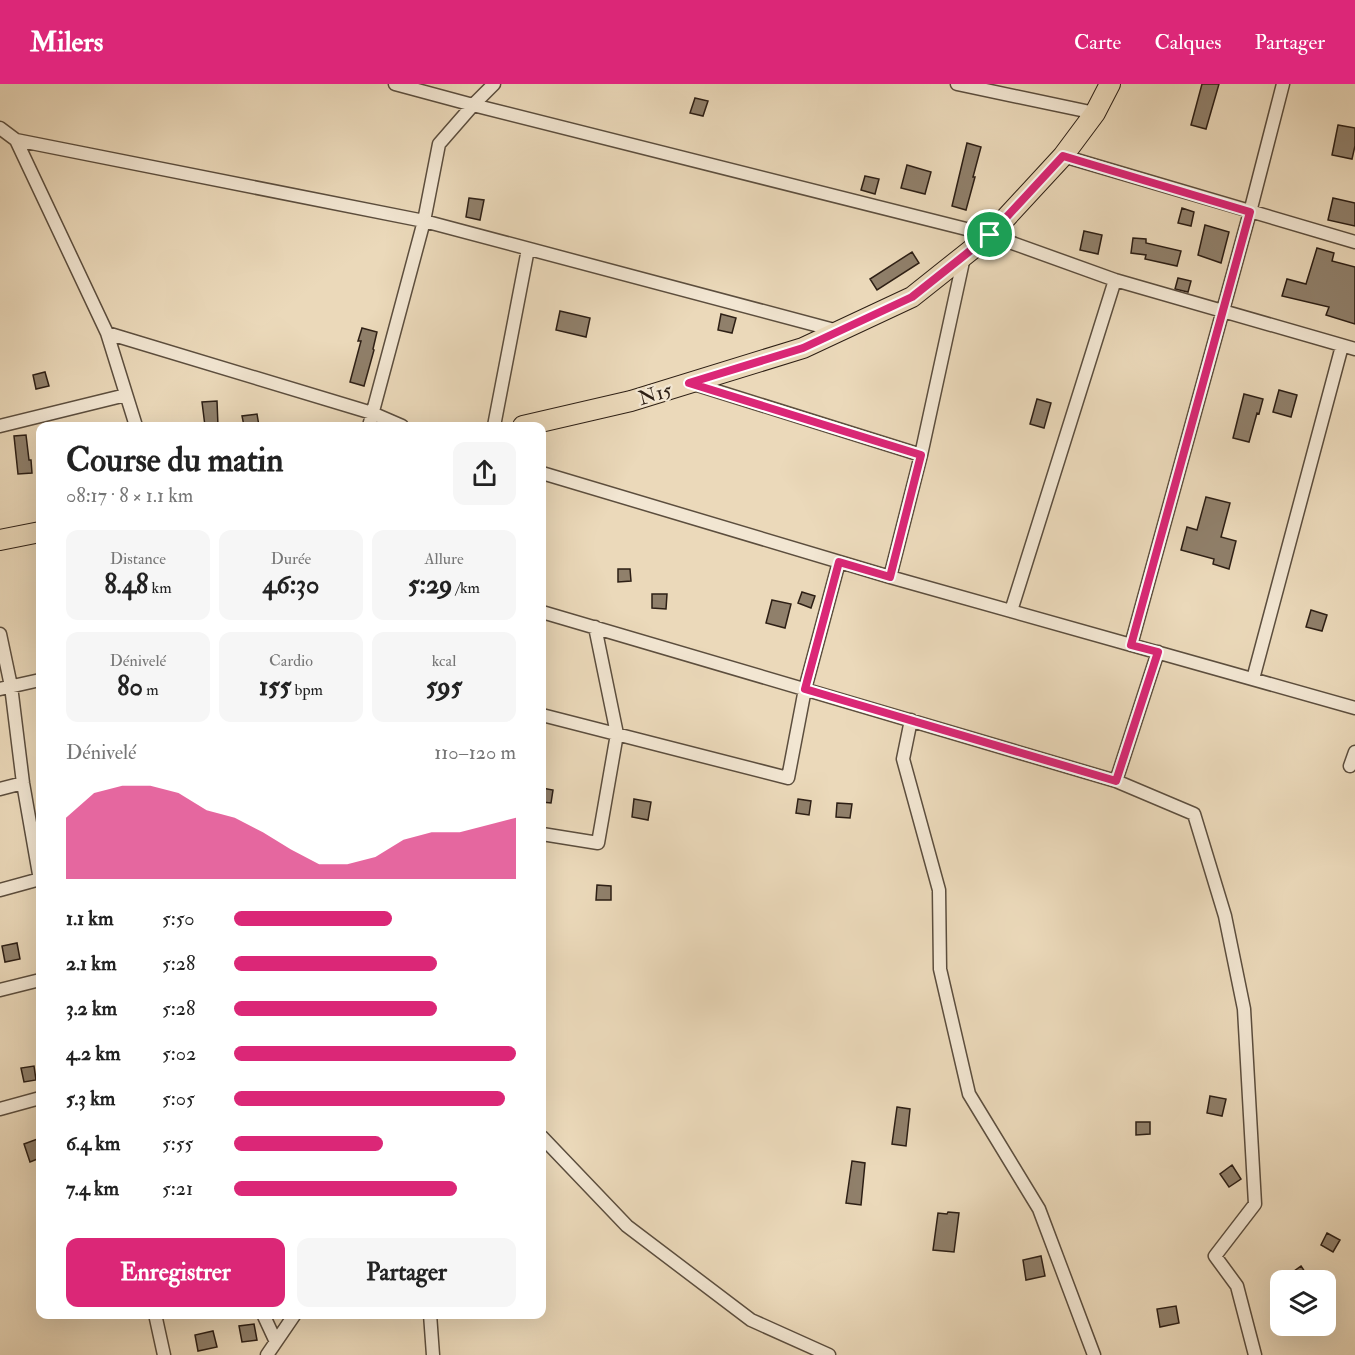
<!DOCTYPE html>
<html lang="fr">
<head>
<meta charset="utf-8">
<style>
	:root { --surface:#fff; --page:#f6f6f6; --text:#222; --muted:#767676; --accent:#db2777 }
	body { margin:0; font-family:"IM FELL Double Pica",serif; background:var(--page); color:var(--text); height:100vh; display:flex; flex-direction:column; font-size:22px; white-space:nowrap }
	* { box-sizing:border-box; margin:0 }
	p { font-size:20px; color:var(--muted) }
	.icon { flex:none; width:33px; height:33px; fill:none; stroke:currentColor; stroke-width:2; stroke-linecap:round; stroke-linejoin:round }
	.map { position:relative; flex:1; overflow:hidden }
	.sheet { position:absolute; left:36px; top:338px; width:510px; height:897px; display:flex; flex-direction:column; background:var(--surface); border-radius:12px; box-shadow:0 6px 24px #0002 }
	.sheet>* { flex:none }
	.controls { position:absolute; left:1270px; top:1186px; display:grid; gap:12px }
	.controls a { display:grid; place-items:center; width:66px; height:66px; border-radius:12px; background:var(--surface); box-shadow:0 6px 24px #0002; font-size:30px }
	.pin { position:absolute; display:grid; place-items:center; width:51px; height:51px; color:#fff; margin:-26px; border:3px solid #fff; border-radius:50%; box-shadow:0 2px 6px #0007 }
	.round { display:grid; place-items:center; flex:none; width:63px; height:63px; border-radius:12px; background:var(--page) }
	.overview { display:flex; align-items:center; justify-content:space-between; height:102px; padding:0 30px }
	h1 { font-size:33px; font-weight:700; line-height:45px }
	.figures { display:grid; grid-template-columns:repeat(3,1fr); gap:9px; height:102px; padding:6px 30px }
	.figures div { display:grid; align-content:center; border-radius:12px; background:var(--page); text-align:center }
	.figures b { font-size:26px; font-weight:700 }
	.figures small { font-size:16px; font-weight:400 }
	.figures p { font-size:16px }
	.chart { height:168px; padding:12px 30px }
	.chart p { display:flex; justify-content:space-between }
	.chart svg { width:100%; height:108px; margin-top:6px; fill:var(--accent); opacity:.7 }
	.action { display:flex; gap:12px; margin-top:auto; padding:12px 30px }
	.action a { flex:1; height:69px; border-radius:12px; background:var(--accent); color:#fff; font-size:24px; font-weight:700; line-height:69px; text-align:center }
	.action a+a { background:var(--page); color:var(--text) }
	ul { padding:0 30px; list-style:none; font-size:20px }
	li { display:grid; grid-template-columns:96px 72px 1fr; align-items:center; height:45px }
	li i { height:15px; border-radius:8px; background:var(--accent) }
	header { display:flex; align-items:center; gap:36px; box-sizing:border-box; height:84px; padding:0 30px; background:var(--accent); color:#fff }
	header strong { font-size:28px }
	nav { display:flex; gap:33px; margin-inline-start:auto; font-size:21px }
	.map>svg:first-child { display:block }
	.building { fill:#90806b; stroke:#2d1f15; stroke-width:1.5 }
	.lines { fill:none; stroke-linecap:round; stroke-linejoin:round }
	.street-casing { stroke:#5c4e3e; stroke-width:15 }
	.primary-casing { stroke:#2d1f15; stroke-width:22 }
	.street { stroke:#f2e6d2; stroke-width:12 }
	.primary { stroke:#ebd9ba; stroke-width:20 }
	.route-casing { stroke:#fff; stroke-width:12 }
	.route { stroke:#db2777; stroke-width:8 }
	.labels { text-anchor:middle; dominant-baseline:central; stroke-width:4.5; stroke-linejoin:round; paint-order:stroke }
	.street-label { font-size:20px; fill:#2d1f15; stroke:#f2e6d2 }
</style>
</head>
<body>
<header>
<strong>Milers</strong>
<nav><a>Carte</a><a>Calques</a><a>Partager</a></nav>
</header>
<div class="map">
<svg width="1355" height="1271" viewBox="0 0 1355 1271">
	<rect width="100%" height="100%" fill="#ebd9ba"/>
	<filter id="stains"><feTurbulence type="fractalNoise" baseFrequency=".00333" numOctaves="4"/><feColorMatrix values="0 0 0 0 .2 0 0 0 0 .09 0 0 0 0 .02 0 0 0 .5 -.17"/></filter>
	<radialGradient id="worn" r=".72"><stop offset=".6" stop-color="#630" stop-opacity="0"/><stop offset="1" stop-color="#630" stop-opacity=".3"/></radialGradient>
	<path class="building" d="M1202,0h17l-13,45 -15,-4z
		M695,14l13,3 -5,15 -13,-3z
		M1338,41l17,3v18l-3,13 -20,-4z
		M967,59l14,4 -8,30h2l-9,33 -14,-4z
		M907,81l24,7 -6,22 -24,-6z
		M865,92l14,3 -4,15 -14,-4z
		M469,114l15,2 -4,20 -14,-3z
		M1333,114l22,5v23l-27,-6z
		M1182,124l12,4 -3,14 -13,-3z
		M1205,141l24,7 -8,31 -23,-8z
		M1084,147l18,4 -4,19 -18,-4z
		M1133,154l13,1v4l35,8 -4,15 -32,-7 1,-4 -15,-2z
		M1317,164l17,5 -2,8 23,6v57l-29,-9 3,-8 -47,-11 5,-17 19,5z
		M912,168l7,11 -42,27 -7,-11z
		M1178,194l13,3 -3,11 -13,-3z
		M560,227l30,7 -4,19 -30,-7z
		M721,230l15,4 -4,15 -14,-3z
		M362,244l15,4 -4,17 1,1 -10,36 -14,-4 11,-41h-3z
		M45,288l4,14 -13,3 -3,-14z
		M1279,306l18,5 -6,22 -18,-5z
		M1244,310l19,5 -4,15 -2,-1 -8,29 -16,-4z
		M1037,315l14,4 -7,25 -14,-4z
		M217,317l1,25h-13l-3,-24z
		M257,330l2,12h-15l-2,-10z
		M26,351l3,25h2l1,13 -14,1 -4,-38z
		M1206,413l24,6 -9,34 15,4 -7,28 -16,-5 1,-5 -33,-9 6,-23 10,3z
		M618,485h12l1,12 -13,1z
		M802,508l13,4 -4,12 -13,-5z
		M652,510h15l-1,15 -14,-1z
		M772,516l19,4 -6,24 -19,-5z
		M1311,526l16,5 -5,16 -16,-4z
		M542,704l11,2 -2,13 -9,-1z
		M634,715l17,3 -3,18 -16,-3z
		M798,715l13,2 -2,14 -13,-2z
		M837,719l15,1 -2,14 -14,-1z
		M597,801l14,1v14h-15z
		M17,859l3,16 -15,3 -3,-16z
		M34,982l2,14 -12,2 -3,-14z
		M1210,1012l16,3 -4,17 -15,-3z
		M897,1023l13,2 -4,37 -14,-2z
		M1136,1038h14v12l-14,1z
		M40,1054v20l-10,4 -6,-18z
		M852,1077l13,2 -4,42 -15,-2z
		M1232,1081l9,14 -12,8 -9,-13z
		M948,1128l11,1 -5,39 -21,-2 5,-37 9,1z
		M1327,1149l13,7 -7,12 -12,-7z
		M1041,1172l4,20 -19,4 -3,-20z
		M1301,1182l10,15h-17l-4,-7z
		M1176,1222l3,17 -19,4 -3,-18z
		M254,1240l3,16 -15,2 -3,-16z
		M213,1247l4,16 -19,4 -3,-16z"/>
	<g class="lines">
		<g class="street-casing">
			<path id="street" d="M395,0l78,21 517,130 125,45 240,69
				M957,0l138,29
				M0,44l16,12 408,81 414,110
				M16,56l91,193 29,93
				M1063,72l292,86
				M107,249l265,80 30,13
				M691,299l230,72
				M0,342l126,-31
				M369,342l55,-205 15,-77 34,-39 21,-21
				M494,342l34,-177
				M542,389l348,104 465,131
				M890,493l31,-122 43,-198
				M1011,527l104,-331
				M542,528l574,169 42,-129
				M0,550l11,52 12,97 17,97
				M1131,561l119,-433 33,-128
				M1253,595l89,-333
				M0,605l40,-9
				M542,631l246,63 17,-89 34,-127
				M911,636l-8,39 36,131 1,79 29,125 70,115 55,146
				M1350,682l5,-14
				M1116,697l78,33 31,102 19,93 11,195 -40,52 22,30 18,69
				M0,705l23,-6
				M542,750l56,9 19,-109 -22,-107
				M0,806l40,-11
				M0,906l40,-10
				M0,1025l40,-11
				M542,1053l85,89 124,94 78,35
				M155,1230l9,41
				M263,1230l13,28
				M430,1230l3,41
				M267,1271l28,-41"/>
		</g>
		<g class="primary-casing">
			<path id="primary" d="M523,342l108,-25 172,-53 109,-51 78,-62 73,-79 32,-43 15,-29
				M0,456l40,-8"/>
		</g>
		<use href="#street" class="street"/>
		<use href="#primary" class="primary"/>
	</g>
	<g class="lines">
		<g class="route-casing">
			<path id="route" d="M1063,72l187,56 -119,433 27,7 -42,129 -311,-92 34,-127 51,15 31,-122 -232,-72 114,-35 109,-51 78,-62z"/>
		</g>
		<use href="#route" class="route"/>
	</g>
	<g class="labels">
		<g class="street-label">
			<text transform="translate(655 310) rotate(-17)">N15</text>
		</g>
	</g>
	<rect width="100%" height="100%" filter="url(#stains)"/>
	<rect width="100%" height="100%" fill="url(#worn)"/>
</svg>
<div class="controls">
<a><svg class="icon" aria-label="layers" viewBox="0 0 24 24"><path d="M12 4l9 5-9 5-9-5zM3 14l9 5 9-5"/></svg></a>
</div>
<div class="pin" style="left:990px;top:151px;background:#1e9e55"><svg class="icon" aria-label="arrive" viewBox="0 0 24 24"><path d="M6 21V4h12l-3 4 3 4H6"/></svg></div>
<section class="sheet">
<div class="overview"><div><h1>Course du matin</h1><p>08:17 · 8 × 1.1 km</p></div><a class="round"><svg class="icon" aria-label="share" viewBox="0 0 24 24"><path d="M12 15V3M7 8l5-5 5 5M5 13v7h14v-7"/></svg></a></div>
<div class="figures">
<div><p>Distance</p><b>8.48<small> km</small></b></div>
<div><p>Durée</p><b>46:30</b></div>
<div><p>Allure</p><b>5:29<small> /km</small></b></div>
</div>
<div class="figures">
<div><p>Dénivelé</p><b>80<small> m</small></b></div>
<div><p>Cardio</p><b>155<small> bpm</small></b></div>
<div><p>kcal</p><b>595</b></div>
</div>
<div class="chart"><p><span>Dénivelé</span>110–120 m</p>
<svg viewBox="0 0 160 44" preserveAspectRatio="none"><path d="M0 44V19L10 9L20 6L30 6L40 9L50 16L60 19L70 25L80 32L90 38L100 38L110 35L120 28L130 25L140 25L150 22L160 19V44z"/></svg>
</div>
<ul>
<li><b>1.1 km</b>5:50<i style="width:56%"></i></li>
<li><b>2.1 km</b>5:28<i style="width:72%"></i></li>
<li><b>3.2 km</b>5:28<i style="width:72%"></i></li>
<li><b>4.2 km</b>5:02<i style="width:100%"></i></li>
<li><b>5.3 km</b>5:05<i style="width:96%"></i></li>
<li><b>6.4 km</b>5:55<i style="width:53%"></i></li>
<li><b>7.4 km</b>5:21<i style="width:79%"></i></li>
</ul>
<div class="action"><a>Enregistrer</a><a>Partager</a></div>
</section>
</div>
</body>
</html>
